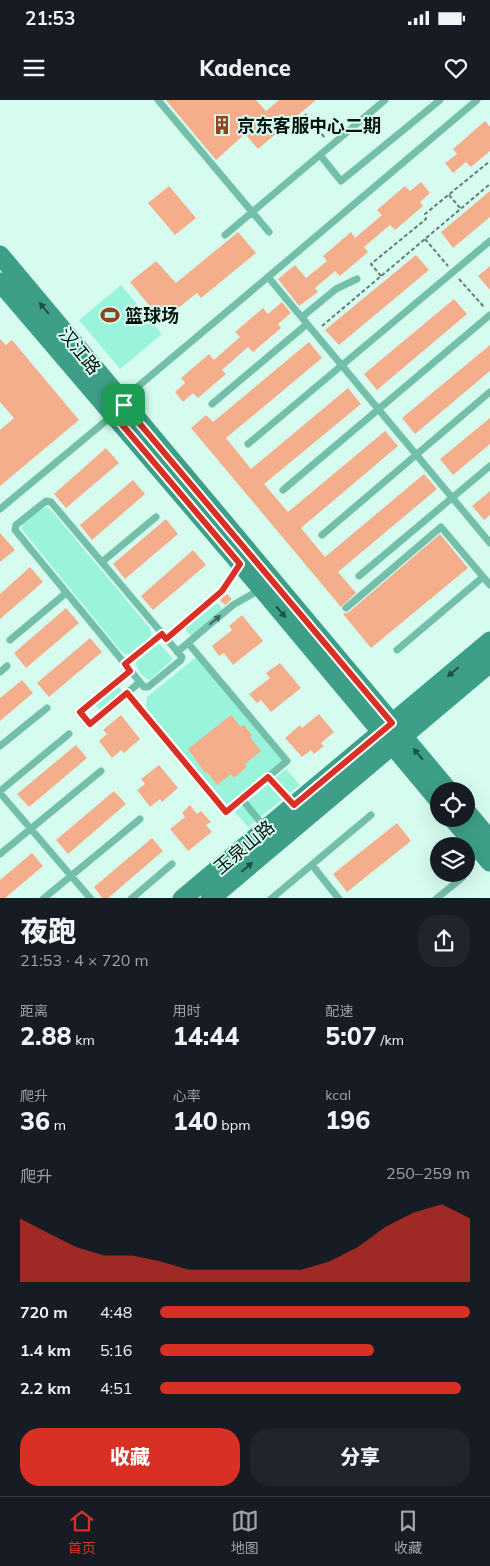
<!DOCTYPE html>
<html lang="zh">
<head>
<meta charset="utf-8">
<style>
	:root { --surface:#171b24; --page:#20242c; --text:#f1f3f6; --muted:#9ea1a6; --line:#363941; --accent:#d93025 }
	body { margin:0; font-family:Mulish,"Noto Sans SC",sans-serif; background:var(--page); color:var(--text); height:100vh; display:flex; flex-direction:column; font-size:19px; white-space:nowrap }
	* { box-sizing:border-box; margin:0 }
	p { font-size:16px; color:var(--muted) }
	.icon { flex:none; width:28px; height:28px; fill:none; stroke:currentColor; stroke-width:2; stroke-linecap:round; stroke-linejoin:round }
	.map { position:relative; height:798px; overflow:hidden }
	.side { display:flex; flex-direction:column; background:var(--surface); flex:1 }
	.side>* { flex:none }
	.fabs { position:absolute; left:430px; top:682px; display:grid; gap:10px }
	.fabs a { display:grid; place-items:center; width:45px; height:45px; border-radius:50%; background:var(--surface); box-shadow:0 5px 20px #0002; font-size:25px }
	.pin { position:absolute; display:grid; place-items:center; width:42px; height:42px; color:#fff; margin:-21px; border-radius:10px; box-shadow:0 2px 8px #0006 }
	.round { display:grid; place-items:center; flex:none; width:52px; height:52px; border-radius:20px; background:var(--page) }
	.head { display:flex; align-items:center; justify-content:space-between; height:85px; padding:0 20px }
	h1 { font-size:28px; font-weight:800; line-height:38px }
	.metrics { display:grid; grid-template-columns:repeat(3,1fr); gap:8px; height:85px; padding:5px 20px }
	.metrics div { display:grid; align-content:center }
	.metrics b { font-size:25px; font-weight:800 }
	.metrics small { font-size:14px; font-weight:400 }
	.metrics p { font-size:14px }
	.chart { height:140px; padding:10px 20px }
	.chart p { display:flex; justify-content:space-between }
	.chart svg { width:100%; height:90px; margin-top:5px; fill:var(--accent); opacity:.7 }
	.cta { display:flex; gap:10px; margin-top:auto; padding:10px 20px }
	.cta a { flex:1; height:58px; border-radius:20px; background:var(--accent); color:#fff; font-size:20px; font-weight:800; line-height:58px; text-align:center }
	.cta a+a { background:var(--page); color:var(--text) }
	ul { padding:0 20px; list-style:none; font-size:16px }
	li { display:grid; grid-template-columns:80px 60px 1fr; align-items:center; height:38px }
	li i { height:12px; border-radius:6px; background:var(--accent) }
	.status { display:flex; justify-content:space-between; align-items:center; height:35px; padding:0 25px; background:var(--surface); direction:ltr }
	.status svg { height:14px; fill:currentColor }
	header { display:flex; justify-content:space-between; align-items:center; height:65px; padding:0 20px; background:var(--surface); font-size:22px; font-weight:800 }
	.tabs { display:flex; justify-content:space-around; align-items:center; height:70px; border-top:1px solid var(--line); background:var(--surface); font-size:14px; color:var(--muted) }
	.tabs a { display:grid; justify-items:center; gap:2px }
	.tabs .current { color:var(--accent) }
	.map>svg:first-child { display:block }
	.green { fill:#9af4db }
	.building { fill:#f5ae8b }
	.lines { fill:none; stroke-linecap:round; stroke-linejoin:round }
	.path { stroke:#637c74; stroke-width:2; stroke-dasharray:4 2.5; stroke-linecap:butt }
	.lane { stroke:#74bfaa; stroke-width:7 }
	.secondary { stroke:#3e9f88; stroke-width:19 }
	.oneway { fill:#1f5145 }
	.oneway2 { fill:#3c685c }
	.route-casing { stroke:#fff; stroke-width:10 }
	.route { stroke:#d93025; stroke-width:6 }
	.labels { text-anchor:middle; dominant-baseline:central; stroke-width:4; stroke-linejoin:round; paint-order:stroke }
	.poi-label { font-size:18px; font-weight:bold; fill:#05120e; stroke:#d6fcf0; text-anchor:start }
	.street-label { font-size:18px; fill:#05120e; stroke:#d6fcf0 }
</style>
</head>
<body>
<div class="status"><b>21:53</b><svg viewBox="0 0 49 12"><path d="M0 12V9h3v3zM5 12V6h3v6zM10 12V3h3v9zM15 12V0h3v12zM26 1h20v11H26zM47 4h2v5h-2z"/></svg></div>
<header><svg class="icon" aria-label="menu" viewBox="0 0 24 24"><path d="M4 6h16M4 12h16M4 18h16"/></svg>Kadence<svg class="icon" aria-label="heart" viewBox="0 0 24 24"><path d="M12 20l-8-8c-3-5 5-10 8-4 3-6 11-1 8 4z"/></svg></header>
<div class="map">
<svg width="490" height="799" viewBox="0 0 490 799">
	<rect width="100%" height="100%" fill="#d6fcf0"/>
	<path class="green" d="M121,185l41,49 -42,35 -41,-49z
		M46,407l5,3 98,117 2,4v8l-20,16 -6,-1 -5,-4 -96,-118 -2,-3 1,-6 20,-15z
		M216,504h3l3,5v3l-30,24 -6,-5v-3z
		M160,544l13,15 -23,21c-7,-1 -14,-12 -14,-18l21,-17z
		M195,558l2,1 86,102 -54,46 -83,-99 1,-11z
		M118,586l5,6 -23,18 -5,-5z
		M286,669l14,16 -52,42 -13,-15z"/>
	<path class="building" d="M166,0h90l10,11 13,-11h37l-58,49 -13,-15 -29,26z
		M485,21l5,6v24l-19,16 -5,-5 -13,11 -8,-10 12,-9 -4,-5z
		M421,82l9,11 -10,9 3,4 -28,24 -5,-5 -26,22 4,5 -28,24 -5,-5 -20,17 3,4 -19,14 -21,-27 17,-14 11,13 21,-17 -4,-5 28,-24 4,6 27,-23 -5,-5 28,-24 5,5z
		M169,86l27,32 -21,17 -27,-32z
		M490,91v26l-37,31 -12,-16z
		M238,132l18,21 -55,45 -4,-5 -35,28 -32,-39 26,-21 20,22z
		M416,155l13,15 -90,75 -14,-15z
		M490,166v24l-12,-14z
		M454,199l13,15 -90,76 -13,-16z
		M282,202l9,11 -13,11 3,4 -28,24 -5,-5 -26,23 4,4 -28,24 -5,-5 -10,9 -8,-10 10,-9 -4,-5 28,-24 5,6 26,-23 -5,-5 28,-24 5,6z
		M0,239l6,6 6,-5 67,80 -79,66v-56l14,-12 -14,-16z
		M309,242l13,16 -96,80 25,31 97,-81 13,16 -97,80 24,28 97,-81 13,15 -97,82 24,29 99,-83 13,15 -99,83 18,21 -15,14 -150,-179 15,-13 7,7z
		M490,245v26l-75,63 -13,-16z
		M490,318v26l-37,31 -13,-16z
		M106,348l13,15 -53,45 -12,-14z
		M133,380l12,14 -53,46 -12,-15z
		M490,391v24l-6,5 -12,-14z
		M166,419l12,15 -53,45 -12,-15z
		M0,433l15,17 -15,12z
		M440,434l28,34 -97,80 -28,-34 6,-2z
		M193,450l13,15 -53,45 -12,-14z
		M30,467l13,15 -43,37v-25z
		M227,494l5,5 -7,6 -5,-5z
		M66,508l13,15 -53,45 -12,-15z
		M242,515l21,26 -30,24 -9,-12 -5,3 -7,-10 20,-16 -3,-4z
		M90,538l12,14 -53,45 -12,-14z
		M280,563l21,25 -30,24 -10,-12 -4,3 -8,-9 21,-16 -4,-5z
		M22,580l11,13 -33,28v-23z
		M319,614l15,18 -13,11 3,3 -10,8 -3,-4 -9,7 -17,-19 15,-13 2,3z
		M121,615l19,24 -16,14 -3,-3 -9,8 -13,-17 8,-7 -4,-4z
		M231,615l10,12 3,-2 8,10 -2,2 11,14 -16,13 2,3 -13,11 -3,-4 -14,11 -10,-13 -2,1 -17,-24z
		M76,645l11,13 -58,49 -12,-13z
		M159,665l19,23 -16,14 -2,-3 -10,8 -13,-17 8,-6 -4,-5z
		M114,691l12,13 -58,50 -12,-14z
		M190,705l7,9 4,-3 10,11 -5,3 6,7 -24,19 -18,-22 15,-12 -3,-4z
		M397,723l14,18 -64,51 -14,-18z
		M152,738l11,13 -56,48h-4l-9,-12z
		M32,753l11,13 -39,33h-4v-19z"/>
	<g class="lines">
		<path class="path" d="M305,14l20,24
			M449,95l11,13
			M425,139l23,27
			M381,176l-10,-12 55,-45 -1,-5 65,-53
			M459,179l25,28
			M322,226l168,-142"/>
		<path class="lane" d="M158,0l111,132
			M477,0l-209,177 222,266
			M320,55l21,26 99,-81
			M225,135l160,-135
			M302,217l34,-28 21,-10
			M123,299l145,-122
			M212,304l95,-80
			M248,344l242,-203
			M283,390l207,-175
			M46,401l5,1 131,155 -1,3 -33,27h-4l-129,-157 1,-5z
			M0,409l113,-94
			M322,435l168,-143
			M102,462l54,-45
			M359,476l131,-110
			M346,508l95,-81 49,58
			M166,539l57,-48 17,-27
			M10,540l56,-47
			M397,550l86,-73
			M177,552l56,-47 28,-16
			M125,564l37,-30
			M130,571l-50,41 10,12 50,-42
			M0,572l7,-6
			M127,593l99,119 61,-51 -99,-118
			M0,646l47,-38
			M269,677l24,28
			M0,691l69,-57
			M0,693l91,106
			M242,699l23,29
			M0,754l101,-83
			M312,765l27,34
			M43,799l97,-80
			M131,799l41,-35
			M271,799l100,-84
			M436,799l27,-22"/>
		<path class="secondary" d="M0,155l449,536
			M0,182l262,307 177,212
			M466,711l24,29
			M453,719l37,43
			M182,799l308,-258
			M210,799l280,-236"/>
	</g>
	<defs><path id="oneway-solid" d="M-6-.8H1V-3.2L6.5 0L1 3.2V.8H-6Z" transform="scale(1.25)"/></defs>
	<g class="oneway">
		<use href="#oneway-solid" transform="translate(44 208) rotate(-129)"/>
		<use href="#oneway-solid" transform="translate(281 512) rotate(50)"/>
		<use href="#oneway-solid" transform="translate(453 572) rotate(140)"/>
		<use href="#oneway-solid" transform="translate(418 654) rotate(-130)"/>
		<use href="#oneway-solid" transform="translate(247 767) rotate(-40)"/>
	</g>
	<use class="oneway2" href="#oneway-solid" transform="translate(215 520) rotate(-40)"/>
	<g class="lines">
		<g class="route-casing">
			<path id="route" d="M124,305l268,318 -98,82 -26,-28 -42,35 -99,-119 -37,31 -10,-12 50,-41 -5,-7 37,-30 4,5 56,-48 18,-27 -127,-150z"/>
		</g>
		<use href="#route" class="route"/>
	</g>
	<defs>
		<g id="building-bare" transform="scale(1.5)"><path d="M-4-6H4V6H1V3H-1V6H-4ZM-2.5-4.3h1.7v1.8h-1.7ZM.8-4.3h1.7v1.8H.8ZM-2.5-1h1.7V.8h-1.7ZM.8-1h1.7V.8H.8Z" fill="#8d4720" stroke="#d6fcf0" stroke-width="2.5" paint-order="stroke"/></g>
		<g id="stadium-bare" transform="scale(1.5)"><path d="M0-5a6.5 5 0 1 0 0 10a6.5 5 0 1 0 0-10ZM-3.5-1.8h7v3.6h-7Z" fill="#8d4720" stroke="#d6fcf0" stroke-width="2.5" paint-order="stroke"/></g>
	</defs>
	<g fill-rule="evenodd">
		<use href="#building-bare" x="222" y="25"/>
		<use href="#stadium-bare" x="110" y="215"/>
	</g>
	<g class="labels">
		<g class="poi-label">
			<text x="237" y="25">京东客服中心二期</text>
			<text x="125" y="215">篮球场</text>
		</g>
		<g class="street-label">
			<text transform="translate(80 251) rotate(51)">汉江路</text>
			<text transform="translate(244 747) rotate(-40)">玉泉山路</text>
		</g>
	</g>
</svg>
<div class="fabs">
<a><svg class="icon" aria-label="locate" viewBox="0 0 24 24"><circle cx="12" cy="12" r="6"/><path d="M12 2v4M12 18v4M2 12h4M18 12h4"/></svg></a>
<a><svg class="icon" aria-label="layers" viewBox="0 0 24 24"><path d="M12 4l9 5-9 5-9-5zM3 14l9 5 9-5"/></svg></a>
</div>
<div class="pin" style="left:124px;top:305px;background:#1e9e55"><svg class="icon" aria-label="arrive" viewBox="0 0 24 24"><path d="M6 21V4h12l-3 4 3 4H6"/></svg></div>
</div>
<section class="side">
<div class="head"><div><h1>夜跑</h1><p>21:53 · 4 × 720 m</p></div><a class="round"><svg class="icon" aria-label="share" viewBox="0 0 24 24"><path d="M12 15V3M7 8l5-5 5 5M5 13v7h14v-7"/></svg></a></div>
<div class="metrics">
<div><p>距离</p><b>2.88<small> km</small></b></div>
<div><p>用时</p><b>14:44</b></div>
<div><p>配速</p><b>5:07<small> /km</small></b></div>
</div>
<div class="metrics">
<div><p>爬升</p><b>36<small> m</small></b></div>
<div><p>心率</p><b>140<small> bpm</small></b></div>
<div><p>kcal</p><b>196</b></div>
</div>
<div class="chart"><p><span>爬升</span>250–259 m</p>
<svg viewBox="0 0 160 44" preserveAspectRatio="none"><path d="M0 44V13L10 20L20 27L30 31L40 31L50 34L60 38L70 38L80 38L90 38L100 38L110 34L120 27L130 17L140 10L150 6L160 13V44z"/></svg>
</div>
<ul>
<li><b>720 m</b>4:48<i style="width:100%"></i></li>
<li><b>1.4 km</b>5:16<i style="width:69%"></i></li>
<li><b>2.2 km</b>4:51<i style="width:97%"></i></li>
</ul>
<div class="cta"><a>收藏</a><a>分享</a></div>
</section>
<nav class="tabs">
<a class="current"><svg class="icon" aria-label="home" viewBox="0 0 24 24"><path d="M3 11l9-7 9 7M6 9v11h12V9"/></svg>首页</a>
<a><svg class="icon" aria-label="map" viewBox="0 0 24 24"><path d="M3 6l6-2 6 2 6-2v14l-6 2-6-2-6 2zM9 4v14M15 6v14"/></svg>地图</a>
<a><svg class="icon" aria-label="saved" viewBox="0 0 24 24"><path d="M7 4h10v16l-5-4-5 4z"/></svg>收藏</a>
</nav>
</body>
</html>
